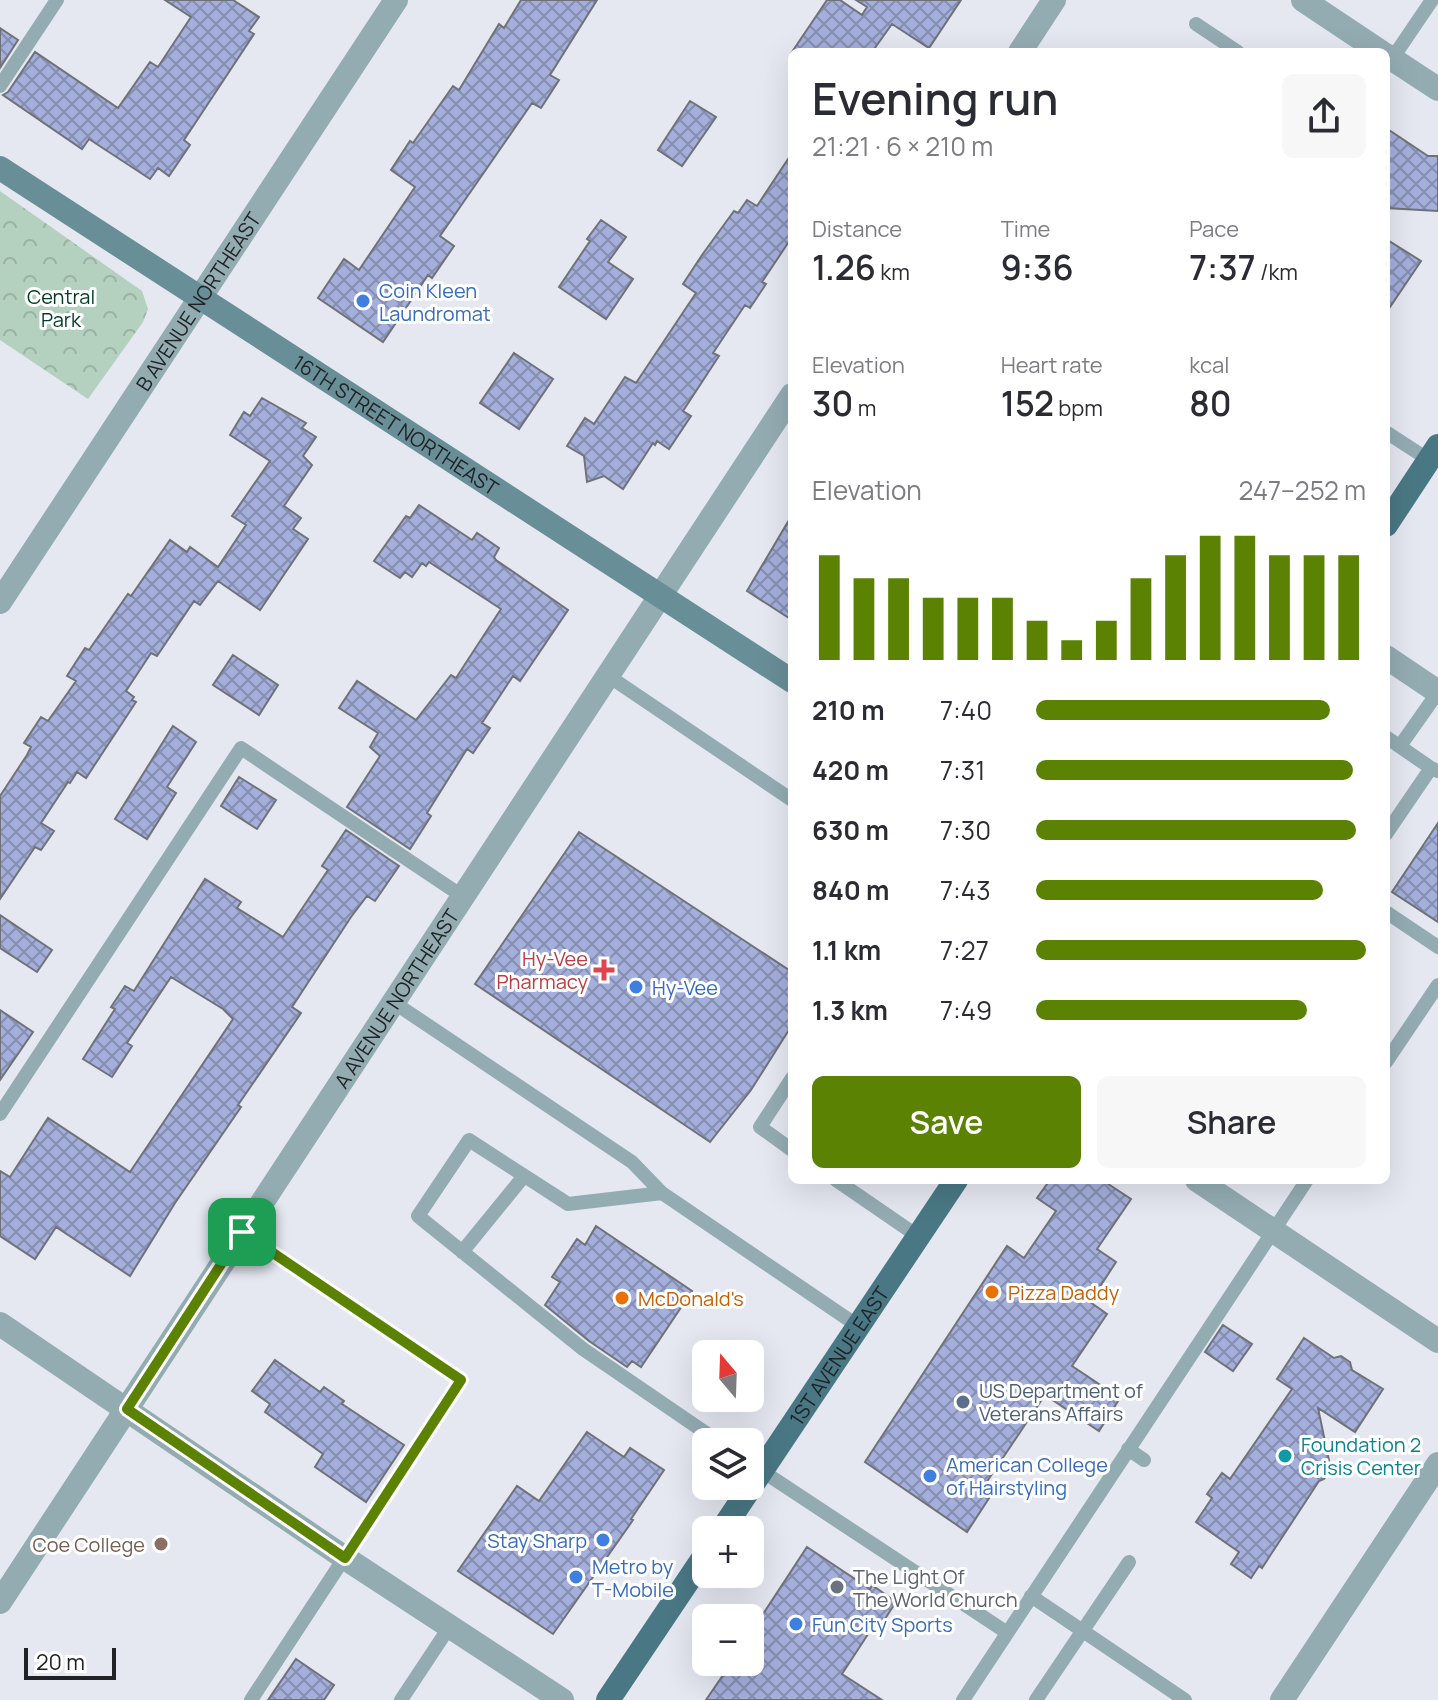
<!DOCTYPE html>
<html lang="en">
<head>
<meta charset="utf-8">
<style>
	:root { --surface:#fff; --page:#f7f7f7; --text:#2b2b33; --muted:#7c7c81; --accent:#5b8203 }
	body { margin:0; font-family:Manrope,sans-serif; background:var(--page); color:var(--text); height:100vh; display:flex; flex-direction:column; font-size:30px; white-space:nowrap }
	* { box-sizing:border-box; margin:0 }
	p { font-size:26px; color:var(--muted) }
	.icon { flex:none; width:44px; height:44px; fill:none; stroke:currentColor; stroke-width:2; stroke-linecap:round; stroke-linejoin:round }
	.map { position:relative; flex:1; overflow:hidden }
	.side { position:absolute; left:788px; top:48px; width:602px; height:1136px; display:flex; flex-direction:column; background:var(--surface); border-radius:12px; box-shadow:0 8px 32px #0002 }
	.side>* { flex:none }
	.needle { width:52px; rotate:341deg }
	.buttons { position:absolute; left:692px; top:1340px; display:grid; gap:16px }
	.buttons a { display:grid; place-items:center; width:72px; height:72px; border-radius:12px; background:var(--surface); box-shadow:0 8px 32px #0002; font-size:40px }
	.scale { position:absolute; left:24px; bottom:20px; width:92px; box-sizing:border-box; padding-left:8px; border:4px solid #212225; border-top:0; font-size:22px; line-height:28px; white-space:nowrap; color:#212225; -webkit-text-stroke:6px #fff; paint-order:stroke }
	.pin { position:absolute; display:grid; place-items:center; width:68px; height:68px; color:#fff; margin:-34px; border-radius:16px; box-shadow:0 4px 12px #0006 }
	.round { display:grid; place-items:center; flex:none; width:84px; height:84px; border-radius:12px; background:var(--page) }
	.overview { display:flex; align-items:center; justify-content:space-between; height:136px; padding:0 24px }
	h1 { font-size:44px; font-weight:600; line-height:60px }
	.figures { display:grid; grid-template-columns:repeat(3,1fr); gap:12px; height:136px; padding:8px 24px }
	.figures div { display:grid; align-content:center }
	.figures b { font-size:34px; font-weight:600 }
	.figures small { font-size:22px; font-weight:400 }
	.figures p { font-size:22px }
	.chart { height:224px; padding:16px 24px }
	.chart p { display:flex; justify-content:space-between }
	.chart svg { width:100%; height:144px; margin-top:8px; stroke:var(--accent); stroke-width:6 }
	.action { display:flex; gap:16px; margin-top:auto; padding:16px 24px }
	.action a { flex:1; height:92px; border-radius:12px; background:var(--accent); color:#fff; font-size:32px; font-weight:600; line-height:92px; text-align:center }
	.action a+a { background:var(--page); color:var(--text) }
	ul { padding:0 24px; list-style:none; font-size:26px }
	li { display:grid; grid-template-columns:128px 96px 1fr; align-items:center; height:60px }
	li i { height:20px; border-radius:10px; background:var(--accent) }
	.map>svg:first-child { display:block }
	.park { fill:url(#park-crowns) }
	.building { fill:url(#building-cross-hatch); stroke:#70727a; stroke-width:2 }
	.lines { fill:none; stroke-linecap:round; stroke-linejoin:round }
	.lane { stroke:#93acb2; stroke-width:14 }
	.street { stroke:#93acb2; stroke-width:24 }
	.secondary { stroke:#688e97; stroke-width:24 }
	.primary { stroke:#497884; stroke-width:24 }
	.route-casing { stroke:#fff; stroke-width:16 }
	.route { stroke:#5b8203; stroke-width:10 }
	.shop-dot { fill:#3f7fe0; stroke:#fff; stroke-width:3 }
	.health-dot { fill:#e0444e; stroke:#fff; stroke-width:3 }
	.food-dot { fill:#e8710a; stroke:#fff; stroke-width:3 }
	.service-dot { fill:#5c6f8a; stroke:#fff; stroke-width:3 }
	.culture-dot { fill:#0f9aa8; stroke:#fff; stroke-width:3 }
	.education-dot { fill:#8d6e63; stroke:#fff; stroke-width:3 }
	.worship-dot { fill:#6b7280; stroke:#fff; stroke-width:3 }
	.labels { text-anchor:middle; dominant-baseline:central; stroke-width:6; stroke-linejoin:round; paint-order:stroke }
	.shop-label { font-size:20px; fill:#366cbe; stroke:#fff; text-anchor:start }
	.park-label { font-size:20px; fill:#003d23; stroke:#fff }
	.street-label { font-size:20px; fill:#212225; stroke:#fff }
	.health-label { font-size:20px; fill:#be3a42; stroke:#fff; text-anchor:end }
	.food-label { font-size:20px; fill:#c56008; stroke:#fff; text-anchor:start }
	.service-label { font-size:20px; fill:#4e5e75; stroke:#fff; text-anchor:start }
	.culture-label { font-size:20px; fill:#0d838f; stroke:#fff; text-anchor:start }
	.education-label { font-size:20px; fill:#785e54; stroke:#fff; text-anchor:end }
	.worship-label { font-size:20px; fill:#5b616d; stroke:#fff; text-anchor:start }
</style>
</head>
<body>
<div class="map">
<svg width="1438" height="1700" viewBox="0 0 1438 1700">
	<defs>
		<pattern id="park-crowns" width="20" height="18" patternUnits="userSpaceOnUse" patternTransform="scale(2)"><rect width="20" height="18" fill="#b4d0be"/><path d="M2 6a3 3 0 1 1 6 0M12 15a3 3 0 1 1 6 0" fill="none" stroke="#9ab2a3"/></pattern>
		<pattern id="building-cross-hatch" width="8" height="8" patternUnits="userSpaceOnUse" patternTransform="scale(2)"><rect width="8" height="8" fill="#a4afdb"/><path d="M0 0l8 8M0 8l8-8" fill="none" stroke="#858eb1"/></pattern>
	</defs>
	<rect width="100%" height="100%" fill="#e5e8f1"/>
	<path class="park" d="M0,191l142,100 6,18 -5,13 -55,77 -88,-59z"/>
	<path class="building" d="M165,0h68l26,17 -10,14 5,3 -70,106 6,5 -21,31 -11,-8 -8,11 -61,-40 -7,10 -79,-54 5,-3 27,-40 83,56 32,-46 8,5 33,-50z
		M521,0h76l-47,75 9,5 -18,28 -9,-5 -92,133 14,10 -22,32 -4,-3 -45,67 -65,-44 26,-39 15,11 56,-83 -24,-17 19,-29 3,2 40,-57 6,4 40,-66 5,4z
		M827,0h13l22,15 5,-8 -11,-7h105l-32,48 -37,-24 -20,28h-80z
		M0,28l18,12 -18,28z
		M690,101l26,16 -34,49 -24,-16z
		M1386,128l42,28h10v55l-52,-3z
		M792,153v84l-30,45 4,2 -16,24 -5,-3 -32,48 6,3 -36,55 8,5 -22,33 -12,-8 -2,4 -2,-2 -30,46 -19,-13 -17,6 -3,-26 -17,-10 18,-28 9,6 31,-47 11,6 60,-90 -13,-9 19,-29 32,-44 4,2 9,-13 10,6z
		M601,220l25,17 -18,25 25,17 -27,40 -47,-32 31,-46 -3,-2z
		M1386,239l35,22 -35,52z
		M514,353l39,26 -34,50 -39,-26z
		M262,398l44,25 -4,5 14,9 -13,19 9,9 -28,41 17,12 -8,11 15,10 -48,71 -42,-29 -18,24 -6,-4 -37,55 -6,-3 -25,38 8,6 -2,3 4,2 -50,76 -9,-6 -7,11 -2,-1 -27,41 13,8 -13,19 -6,-3 -35,52v-103l27,-41 4,-8 -7,-4 17,-26 7,4 28,-40 -9,-5 18,-28 4,2 39,-56 3,2 39,-56 17,12 3,-5 28,20 28,-42 -14,-9 38,-55 -40,-26 14,-23 6,4z
		M419,505l53,35 5,-7 22,15 -5,9 2,3 72,50 -48,71 -7,-5 -31,47 8,5 -17,25 -6,-4 -40,64 4,3 -21,33 -63,-42 33,-51 -10,-9 8,-14 -39,-25 18,-27 59,39 35,-45 5,3 45,-69 -72,-47 -3,4 -4,-3 -10,14 -7,-5 -5,6 -26,-17 32,-45 4,2z
		M792,515v105l-45,-29z
		M233,655l45,30 -19,30 -46,-30z
		M173,726l23,16 -29,45 9,6 -29,46 -32,-20z
		M239,777l37,23 -19,29 -36,-23z
		M1438,823v99l-46,-30z
		M346,830l53,36 -24,35 -8,-5 -16,21 -59,90 9,6 -63,92 3,2 -66,96 -45,73 -74,-49 -21,32 -35,-23v-65l10,6 38,-59 82,54 103,-153 -10,-10 -52,-32 -44,66 5,3 -20,31 -29,-18 32,-50 -4,-2 14,-21 9,5 71,-112 36,23 -4,6 46,29 45,-67 -6,-4z
		M579,832l213,140v53l-41,65 -41,52 -235,-158z
		M0,915l52,35 -15,22 -37,-24z
		M0,1010l33,22 -33,48z
		M1050,1180h52l29,19 -34,50 19,13 -26,40 17,12 -35,52 48,32 -21,33 -54,-36 -59,88 9,6 -28,43 -102,-70 142,-216 17,12 32,-47 -19,-13z
		M596,1226l96,65 -51,76 -9,-6 -5,6 -38,-26 -44,-36 15,-23 -8,-5 25,-38 8,6z
		M1223,1325l29,19 -19,27 -28,-19z
		M1304,1338l30,20 7,-2 9,6 2,8 31,19 -28,43 -37,-24 13,62 -7,9 -5,2 -57,87 -3,-2 -8,12 -20,-14 8,-12 -43,-30 16,-24 -5,-4 15,-21 8,6 62,-90 -15,-10z
		M275,1360l45,32 4,-5 20,14 -2,3 62,41 -38,57 -51,-35 8,-13 -58,-42 5,-8 -18,-13z
		M587,1432l37,25 6,-9 34,22 -33,49 2,1 -80,114 -95,-63 59,-85 22,15z
		M807,1547l63,42 2,-4 24,17 -17,26 -5,-3 -32,49 40,26h-176l26,-38h18v-28z
		M296,1659l38,26 -10,15h-56z"/>
	<g class="lines">
		<path class="lane" d="M1196,24l42,28
			M1392,59l40,-59
			M0,86l57,-86
			M1386,432l43,28
			M607,675l185,125
			M1386,737l45,31
			M1400,746l38,-54
			M1386,834l45,-66 7,3
			M1386,912l52,35
			M393,1002l239,160 30,31 196,133
			M1386,1062l52,-77
			M792,1078l-32,49 32,23
			M0,1114l241,-366 221,148
			M836,1180l83,57
			M662,1193l-94,11 -99,-64 -51,76 165,133 136,93
			M242,1232l219,148 -210,320
			M462,1252l62,-76
			M1128,1449l16,11
			M750,1463l256,169
			M1031,1596l154,104
			M401,1700l49,-74
			M963,1700l344,-520
			M1036,1700l93,-138"/>
		<g class="street">
			<path d="M1303,0l78,52"/>
			<path d="M1020,52l34,-52"/>
			<path d="M1386,55l52,34"/>
			<path id="s1" d="M0,602l396,-602"/>
			<path d="M1386,657l52,35"/>
			<path d="M1197,1180l241,161"/>
			<path d="M0,1324l345,234 217,142"/>
			<path id="s2" d="M0,1602l792,-1207"/>
			<path d="M1282,1700l156,-236"/>
		</g>
		<path class="secondary" id="s3" d="M0,168l792,513"/>
		<g class="primary">
			<path d="M1386,525l52,-79"/>
			<path id="s4" d="M722,1530l234,-350"/>
			<path d="M608,1700l98,-146"/>
		</g>
	</g>
	<g class="lines">
		<g class="route-casing">
			<path id="route" d="M242,1232l219,148 -116,178 -218,-149z"/>
		</g>
		<use href="#route" class="route"/>
	</g>
	<g class="shop-dot">
		<circle cx="363" cy="301" r="8"/>
		<circle cx="636" cy="987" r="8"/>
		<circle cx="930" cy="1476" r="8"/>
		<circle cx="603" cy="1540" r="8"/>
		<circle cx="576" cy="1577" r="8"/>
		<circle cx="796" cy="1624" r="8"/>
	</g>
	<path class="health-dot" d="M600 958h8v8h8v8h-8v8h-8v-8h-8v-8h8z"/>
	<g class="food-dot">
		<circle cx="992" cy="1292" r="8"/>
		<circle cx="622" cy="1298" r="8"/>
	</g>
	<circle class="service-dot" cx="963" cy="1402" r="8"/>
	<circle class="culture-dot" cx="1285" cy="1456" r="8"/>
	<circle class="education-dot" cx="161" cy="1544" r="8"/>
	<circle class="worship-dot" cx="837" cy="1587" r="8"/>
	<g class="labels">
		<g class="shop-label">
			<text x="379" y="290">Coin Kleen<tspan x="379" dy="23">Laundromat</tspan></text>
			<text x="652" y="987">Hy-Vee</text>
			<text x="946" y="1464">American College<tspan x="946" dy="23">of Hairstyling</tspan></text>
			<text x="587" y="1540" text-anchor="end">Stay Sharp</text>
			<text x="592" y="1566">Metro by<tspan x="592" dy="23">T-Mobile</tspan></text>
			<text x="812" y="1624">Fun City Sports</text>
		</g>
		<g class="park-label">
			<text x="61" y="296">Central<tspan x="61" dy="23">Park</tspan></text>
		</g>
		<g class="street-label">
			<text stroke="none"><textPath href="#s1" startOffset="360">B AVENUE NORTHEAST</textPath></text>
			<text stroke="none"><textPath href="#s3" startOffset="472">16TH STREET NORTHEAST</textPath></text>
			<text stroke="none"><textPath href="#s2" startOffset="722">A AVENUE NORTHEAST</textPath></text>
			<text stroke="none"><textPath href="#s4" startOffset="210">1ST AVENUE EAST</textPath></text>
		</g>
		<g class="health-label">
			<text x="588" y="958">Hy-Vee<tspan x="588" dy="23">Pharmacy</tspan></text>
		</g>
		<g class="food-label">
			<text x="1008" y="1292">Pizza Daddy</text>
			<text x="638" y="1298">McDonald's</text>
		</g>
		<g class="service-label">
			<text x="979" y="1390">US Department of<tspan x="979" dy="23">Veterans Affairs</tspan></text>
		</g>
		<g class="culture-label">
			<text x="1301" y="1444">Foundation 2<tspan x="1301" dy="23">Crisis Center</tspan></text>
		</g>
		<g class="education-label">
			<text x="145" y="1544">Coe College</text>
		</g>
		<g class="worship-label">
			<text x="853" y="1576">The Light Of<tspan x="853" dy="23">The World Church</tspan></text>
		</g>
	</g>
</svg>
<div class="buttons">
<a><svg class="needle" viewBox="-14 -14 28 28"><path d="M0-13l5 13h-10z" fill="#e53935"/><path d="M0 13l5-13h-10z" fill="#7c7c81"/></svg></a>
<a><svg class="icon" aria-label="layers" viewBox="0 0 24 24"><path d="M12 4l9 5-9 5-9-5zM3 14l9 5 9-5"/></svg></a>
<a>+</a>
<a>−</a>
</div>
<div class="scale">20 m</div>
<div class="pin" style="left:242px;top:1232px;background:#1e9e55"><svg class="icon" aria-label="arrive" viewBox="0 0 24 24"><path d="M6 21V4h12l-3 4 3 4H6"/></svg></div>
<section class="side">
<div class="overview"><div><h1>Evening run</h1><p>21:21 · 6 × 210 m</p></div><a class="round"><svg class="icon" aria-label="share" viewBox="0 0 24 24"><path d="M12 15V3M7 8l5-5 5 5M5 13v7h14v-7"/></svg></a></div>
<div class="figures">
<div><p>Distance</p><b>1.26<small> km</small></b></div>
<div><p>Time</p><b>9:36</b></div>
<div><p>Pace</p><b>7:37<small> /km</small></b></div>
</div>
<div class="figures">
<div><p>Elevation</p><b>30<small> m</small></b></div>
<div><p>Heart rate</p><b>152<small> bpm</small></b></div>
<div><p>kcal</p><b>80</b></div>
</div>
<div class="chart"><p><span>Elevation</span>247–252 m</p>
<svg viewBox="0 0 160 44" preserveAspectRatio="none"><path d="M5 44V12M15 44V19M25 44V19M35 44V25M45 44V25M55 44V25M65 44V32M75 44V38M85 44V32M95 44V19M105 44V12M115 44V6M125 44V6M135 44V12M145 44V12M155 44V12"/></svg>
</div>
<ul>
<li><b>210 m</b>7:40<i style="width:89%"></i></li>
<li><b>420 m</b>7:31<i style="width:96%"></i></li>
<li><b>630 m</b>7:30<i style="width:97%"></i></li>
<li><b>840 m</b>7:43<i style="width:87%"></i></li>
<li><b>1.1 km</b>7:27<i style="width:100%"></i></li>
<li><b>1.3 km</b>7:49<i style="width:82%"></i></li>
</ul>
<div class="action"><a>Save</a><a>Share</a></div>
</section>
</div>
</body>
</html>
